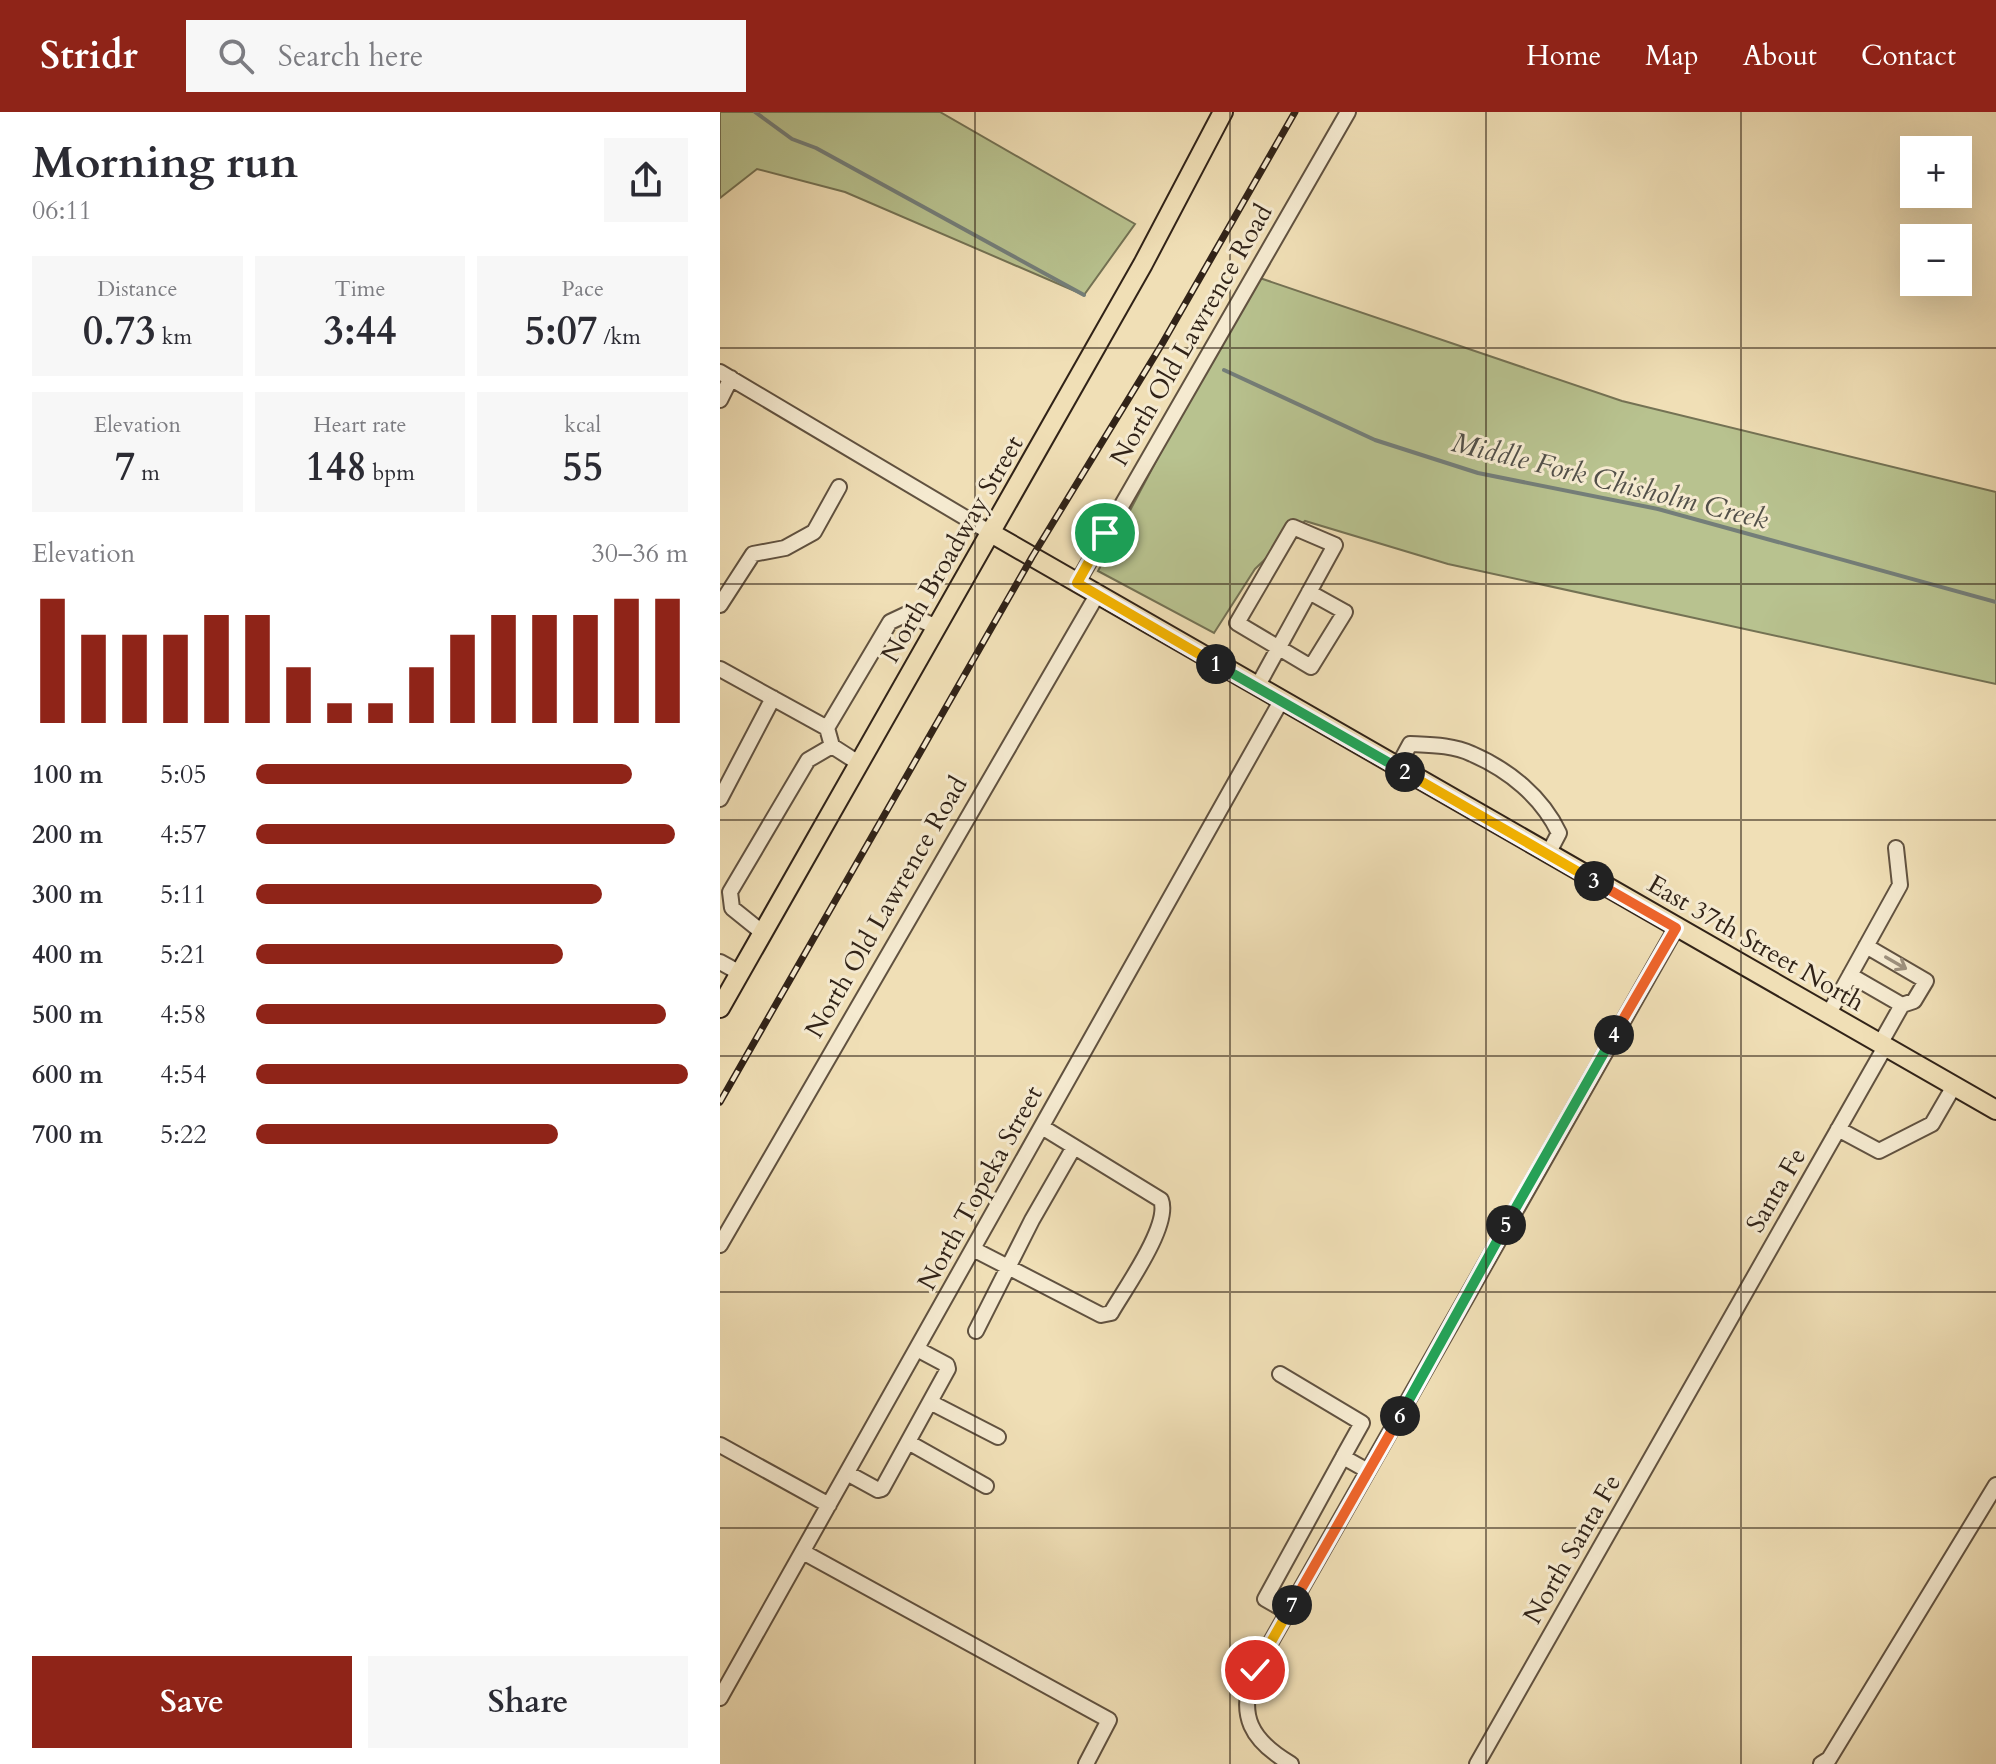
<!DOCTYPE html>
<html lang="en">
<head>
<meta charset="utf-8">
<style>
	:root { --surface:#fff; --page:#f7f7f7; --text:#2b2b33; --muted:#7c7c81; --accent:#8f2418 }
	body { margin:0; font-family:Cardo,serif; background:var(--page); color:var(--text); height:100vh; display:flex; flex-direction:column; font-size:30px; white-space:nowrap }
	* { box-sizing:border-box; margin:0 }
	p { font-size:26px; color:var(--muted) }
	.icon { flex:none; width:44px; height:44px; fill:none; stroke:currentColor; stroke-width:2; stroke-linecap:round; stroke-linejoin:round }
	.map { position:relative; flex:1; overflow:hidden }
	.sheet { display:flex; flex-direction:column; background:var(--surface); width:720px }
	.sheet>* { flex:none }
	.tools { position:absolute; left:1180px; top:24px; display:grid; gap:16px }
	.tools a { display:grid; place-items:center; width:72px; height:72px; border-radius:0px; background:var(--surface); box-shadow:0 8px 32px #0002; font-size:40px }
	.pin { position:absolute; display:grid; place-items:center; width:68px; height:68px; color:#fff; margin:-34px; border:4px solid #fff; border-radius:50%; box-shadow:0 2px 8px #0007 }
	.km { position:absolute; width:40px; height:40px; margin:-20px; border-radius:50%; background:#222; color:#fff; font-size:22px; line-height:40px; text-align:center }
	.round { display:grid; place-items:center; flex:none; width:84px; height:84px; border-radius:0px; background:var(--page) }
	.overview { display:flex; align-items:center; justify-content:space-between; height:136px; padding:0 32px }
	h1 { font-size:44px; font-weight:600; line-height:60px }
	.stats { display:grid; grid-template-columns:repeat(3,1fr); gap:12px; height:136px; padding:8px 32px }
	.stats div { display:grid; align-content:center; border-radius:0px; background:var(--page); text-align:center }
	.stats b { font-size:40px; font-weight:600 }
	.stats small { font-size:22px; font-weight:400 }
	.stats p { font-size:22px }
	.chart { height:224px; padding:16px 32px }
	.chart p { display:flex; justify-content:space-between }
	.chart svg { width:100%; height:144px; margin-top:8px; stroke:var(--accent); stroke-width:6 }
	.button { display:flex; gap:16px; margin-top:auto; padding:16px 32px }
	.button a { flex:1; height:92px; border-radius:0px; background:var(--accent); color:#fff; font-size:32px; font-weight:600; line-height:92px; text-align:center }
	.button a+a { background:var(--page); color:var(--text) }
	ul { padding:0 32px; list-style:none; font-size:26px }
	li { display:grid; grid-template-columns:128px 96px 1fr; align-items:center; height:60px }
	li i { height:20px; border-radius:10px; background:var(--accent) }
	header { display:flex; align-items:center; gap:48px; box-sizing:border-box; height:112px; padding:0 40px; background:var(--accent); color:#fff }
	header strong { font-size:38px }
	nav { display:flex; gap:44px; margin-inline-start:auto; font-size:28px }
	.search { width:560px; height:72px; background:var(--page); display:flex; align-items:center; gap:20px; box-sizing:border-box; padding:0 28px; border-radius:0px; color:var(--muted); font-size:30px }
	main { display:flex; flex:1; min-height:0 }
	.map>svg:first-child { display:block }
	.green { fill:#b8c28f; stroke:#747254; stroke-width:2 }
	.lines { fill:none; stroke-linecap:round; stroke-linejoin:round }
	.stream { stroke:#747e79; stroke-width:4 }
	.minor-casing { stroke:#615240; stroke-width:18 }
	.major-casing { stroke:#312318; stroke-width:22 }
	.minor { stroke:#f5ead0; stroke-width:14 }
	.major { stroke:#f0dfb6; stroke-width:18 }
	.rail-casing { stroke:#312318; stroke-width:7 }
	.rail { stroke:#f5ead0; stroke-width:4; stroke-dasharray:12; stroke-linecap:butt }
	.oneway { stroke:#9d907d }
	.split-1-casing { stroke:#fff; stroke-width:16 }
	.split-2-casing { stroke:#fff; stroke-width:16 }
	.split-3-casing { stroke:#fff; stroke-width:16 }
	.split-4-casing { stroke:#fff; stroke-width:16 }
	.split-5-casing { stroke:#fff; stroke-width:16 }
	.split-6-casing { stroke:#fff; stroke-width:16 }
	.split-7-casing { stroke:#fff; stroke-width:16 }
	.split-8-casing { stroke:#fff; stroke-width:16 }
	.split-1 { stroke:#f5b400; stroke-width:10 }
	.split-2 { stroke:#22a559; stroke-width:10 }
	.split-3 { stroke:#f5b400; stroke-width:10 }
	.split-4 { stroke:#f0652b; stroke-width:10 }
	.split-5 { stroke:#22a559; stroke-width:10 }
	.split-6 { stroke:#22a559; stroke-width:10 }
	.split-7 { stroke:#f0652b; stroke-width:10 }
	.split-8 { stroke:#f5b400; stroke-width:10 }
	.grid { fill:none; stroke:#312318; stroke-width:2; stroke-opacity:0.55 }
	.labels { text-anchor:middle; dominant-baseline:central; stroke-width:6; stroke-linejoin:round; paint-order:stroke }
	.street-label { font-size:26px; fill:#312318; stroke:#f5ead0 }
	.water-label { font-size:28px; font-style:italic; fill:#525049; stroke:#f5ead0 }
</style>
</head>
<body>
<header>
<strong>Stridr</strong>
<div class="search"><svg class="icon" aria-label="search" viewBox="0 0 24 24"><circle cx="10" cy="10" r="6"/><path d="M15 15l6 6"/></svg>Search here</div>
<nav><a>Home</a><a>Map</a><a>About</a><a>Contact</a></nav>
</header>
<main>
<section class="sheet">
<div class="overview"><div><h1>Morning run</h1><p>06:11</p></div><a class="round"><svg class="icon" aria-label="share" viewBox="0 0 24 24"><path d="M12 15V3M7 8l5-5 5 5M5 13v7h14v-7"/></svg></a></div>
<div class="stats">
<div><p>Distance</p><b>0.73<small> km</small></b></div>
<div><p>Time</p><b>3:44</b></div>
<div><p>Pace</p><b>5:07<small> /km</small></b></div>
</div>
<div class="stats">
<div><p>Elevation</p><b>7<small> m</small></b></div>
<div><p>Heart rate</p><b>148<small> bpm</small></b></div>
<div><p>kcal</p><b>55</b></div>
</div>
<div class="chart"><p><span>Elevation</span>30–36 m</p>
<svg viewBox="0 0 160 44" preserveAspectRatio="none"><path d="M5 44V6M15 44V17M25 44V17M35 44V17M45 44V11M55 44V11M65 44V27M75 44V38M85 44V38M95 44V27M105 44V17M115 44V11M125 44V11M135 44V11M145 44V6M155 44V6"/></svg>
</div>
<ul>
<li><b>100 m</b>5:05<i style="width:87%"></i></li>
<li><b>200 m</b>4:57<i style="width:97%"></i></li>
<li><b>300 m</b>5:11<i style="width:80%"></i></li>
<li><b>400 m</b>5:21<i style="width:71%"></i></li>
<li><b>500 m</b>4:58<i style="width:95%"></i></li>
<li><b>600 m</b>4:54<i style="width:100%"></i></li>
<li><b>700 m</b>5:22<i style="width:70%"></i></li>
</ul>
<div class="button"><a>Save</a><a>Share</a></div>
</section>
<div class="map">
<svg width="1276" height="1652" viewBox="0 0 1276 1652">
	<rect width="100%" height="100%" fill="#f0dfb6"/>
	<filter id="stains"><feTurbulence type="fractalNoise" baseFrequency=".0025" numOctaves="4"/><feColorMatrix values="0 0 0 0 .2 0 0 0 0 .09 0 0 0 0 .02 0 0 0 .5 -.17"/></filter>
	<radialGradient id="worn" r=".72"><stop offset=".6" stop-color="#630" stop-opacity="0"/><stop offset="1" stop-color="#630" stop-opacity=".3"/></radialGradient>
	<path class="green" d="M0,0h220l195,112 -51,71 -239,-103 -88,-23 -37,29z
		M534,164l368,125 374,91v192l-548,-120 -143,-43 -50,48 -41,64 -116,-62z"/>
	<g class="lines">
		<path class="stream" d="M35,0l37,27 24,9 268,147
			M504,258l151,70 103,33 180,36 338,93"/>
		<g class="minor-casing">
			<path id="minor" d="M0,260l271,161
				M0,288l11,-22
				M357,471l271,-471
				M0,493l33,-51 32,-6 29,-16 25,-45
				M0,557l107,59
				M537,575l78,-142 -42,-18 -56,96 74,44 34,-55 -36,-20
				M140,652l-28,-18 -5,-18 63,-106 17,-8 30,13
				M677,656l13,-24c21,1 43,1 62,10 37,16 70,43 87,79l-11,21
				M0,687l53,-101
				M43,821l-31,-25 -2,-16 78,-132 24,-14
				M1146,834l60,35 -12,20 -12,4 -22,39
				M0,850l20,11
				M1130,863l52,30
				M1108,903l72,-130 -4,-37
				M1118,1017l41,22 53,-27 22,-38
				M0,1133l377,-650
				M253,1137l128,66 10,-2c13,-23 60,-88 50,-113l-119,-73
				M256,1219l56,-111 42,-73
				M560,1262l82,49 -19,34 25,14
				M210,1290l68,35
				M188,1330l78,44
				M0,1333l109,60
				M127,1361l31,17 4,-1 66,-120 -1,-4 -30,-16
				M83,1440l306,168 -23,44
				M568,1500l-23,-13 78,-142
				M0,1586l561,-997
				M571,1652c-39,-23 -55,-48 -36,-94l421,-742
				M757,1652l408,-717
				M1101,1652l8,-5 167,-274"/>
		</g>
		<g class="major-casing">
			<path id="major" d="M271,421l1005,577
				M0,896l423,-744 80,-152"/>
		</g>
		<use href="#minor" class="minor"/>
		<use href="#major" class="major"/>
		<g class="rail-casing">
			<path id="rail" d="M0,990l312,-545 130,-213 133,-232"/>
		</g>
		<use href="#rail" class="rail"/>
	</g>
	<defs><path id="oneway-shaft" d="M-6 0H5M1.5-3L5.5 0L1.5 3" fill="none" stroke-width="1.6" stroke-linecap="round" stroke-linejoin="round" transform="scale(2)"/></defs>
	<use class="oneway" href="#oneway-shaft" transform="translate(1176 851) rotate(30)"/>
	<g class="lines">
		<g class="split-1-casing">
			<path id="split-1" d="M385,421l-28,50 139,81"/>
		</g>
		<g class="split-2-casing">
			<path id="split-2" d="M496,552l189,108"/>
		</g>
		<g class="split-3-casing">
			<path id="split-3" d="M685,660l189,109"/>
		</g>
		<g class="split-4-casing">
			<path id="split-4" d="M874,769l82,47 -62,107"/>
		</g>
		<g class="split-5-casing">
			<path id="split-5" d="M786,1113l108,-190"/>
		</g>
		<g class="split-6-casing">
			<path id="split-6" d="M680,1304l106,-191"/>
		</g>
		<g class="split-7-casing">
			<path id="split-7" d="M572,1493l108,-189"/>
		</g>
		<g class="split-8-casing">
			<path id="split-8" d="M535,1558l37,-65"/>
		</g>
		<use href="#split-1" class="split-1"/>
		<use href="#split-2" class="split-2"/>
		<use href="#split-3" class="split-3"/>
		<use href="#split-4" class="split-4"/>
		<use href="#split-5" class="split-5"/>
		<use href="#split-6" class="split-6"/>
		<use href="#split-7" class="split-7"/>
		<use href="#split-8" class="split-8"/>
	</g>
	<path class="grid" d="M255,0v1652M510,0v1652M766,0v1652M1021,0v1652M0,236h1276M0,472h1276M0,708h1276M0,944h1276M0,1180h1276M0,1416h1276"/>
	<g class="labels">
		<g class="street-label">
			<text transform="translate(471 223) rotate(-60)">North Old Lawrence Road</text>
			<text transform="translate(232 437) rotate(-60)">North Broadway Street</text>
			<text transform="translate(166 795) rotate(-60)">North Old Lawrence Road</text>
			<text transform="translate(1036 831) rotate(30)">East 37th Street North</text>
			<text transform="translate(260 1076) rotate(-61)">North Topeka Street</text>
			<text transform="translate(1056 1078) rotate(-60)">Santa Fe</text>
			<text transform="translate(852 1437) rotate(-60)">North Santa Fe</text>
		</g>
		<g class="water-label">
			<text transform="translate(890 369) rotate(14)">Middle Fork Chisholm Creek</text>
		</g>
	</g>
	<rect width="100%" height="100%" filter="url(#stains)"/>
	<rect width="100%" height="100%" fill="url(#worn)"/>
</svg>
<div class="tools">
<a>+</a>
<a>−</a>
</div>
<div class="pin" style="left:385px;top:421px;background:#1e9e55"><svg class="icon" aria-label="arrive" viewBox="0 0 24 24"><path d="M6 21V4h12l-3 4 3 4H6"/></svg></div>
<div class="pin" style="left:535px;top:1558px;background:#d93025"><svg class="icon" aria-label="check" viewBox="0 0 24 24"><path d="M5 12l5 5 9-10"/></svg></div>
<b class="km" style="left:496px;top:552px">1</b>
<b class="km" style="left:685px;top:660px">2</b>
<b class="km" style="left:874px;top:769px">3</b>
<b class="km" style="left:894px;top:923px">4</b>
<b class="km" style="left:786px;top:1113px">5</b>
<b class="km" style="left:680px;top:1304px">6</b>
<b class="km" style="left:572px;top:1493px">7</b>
</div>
</main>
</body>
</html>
